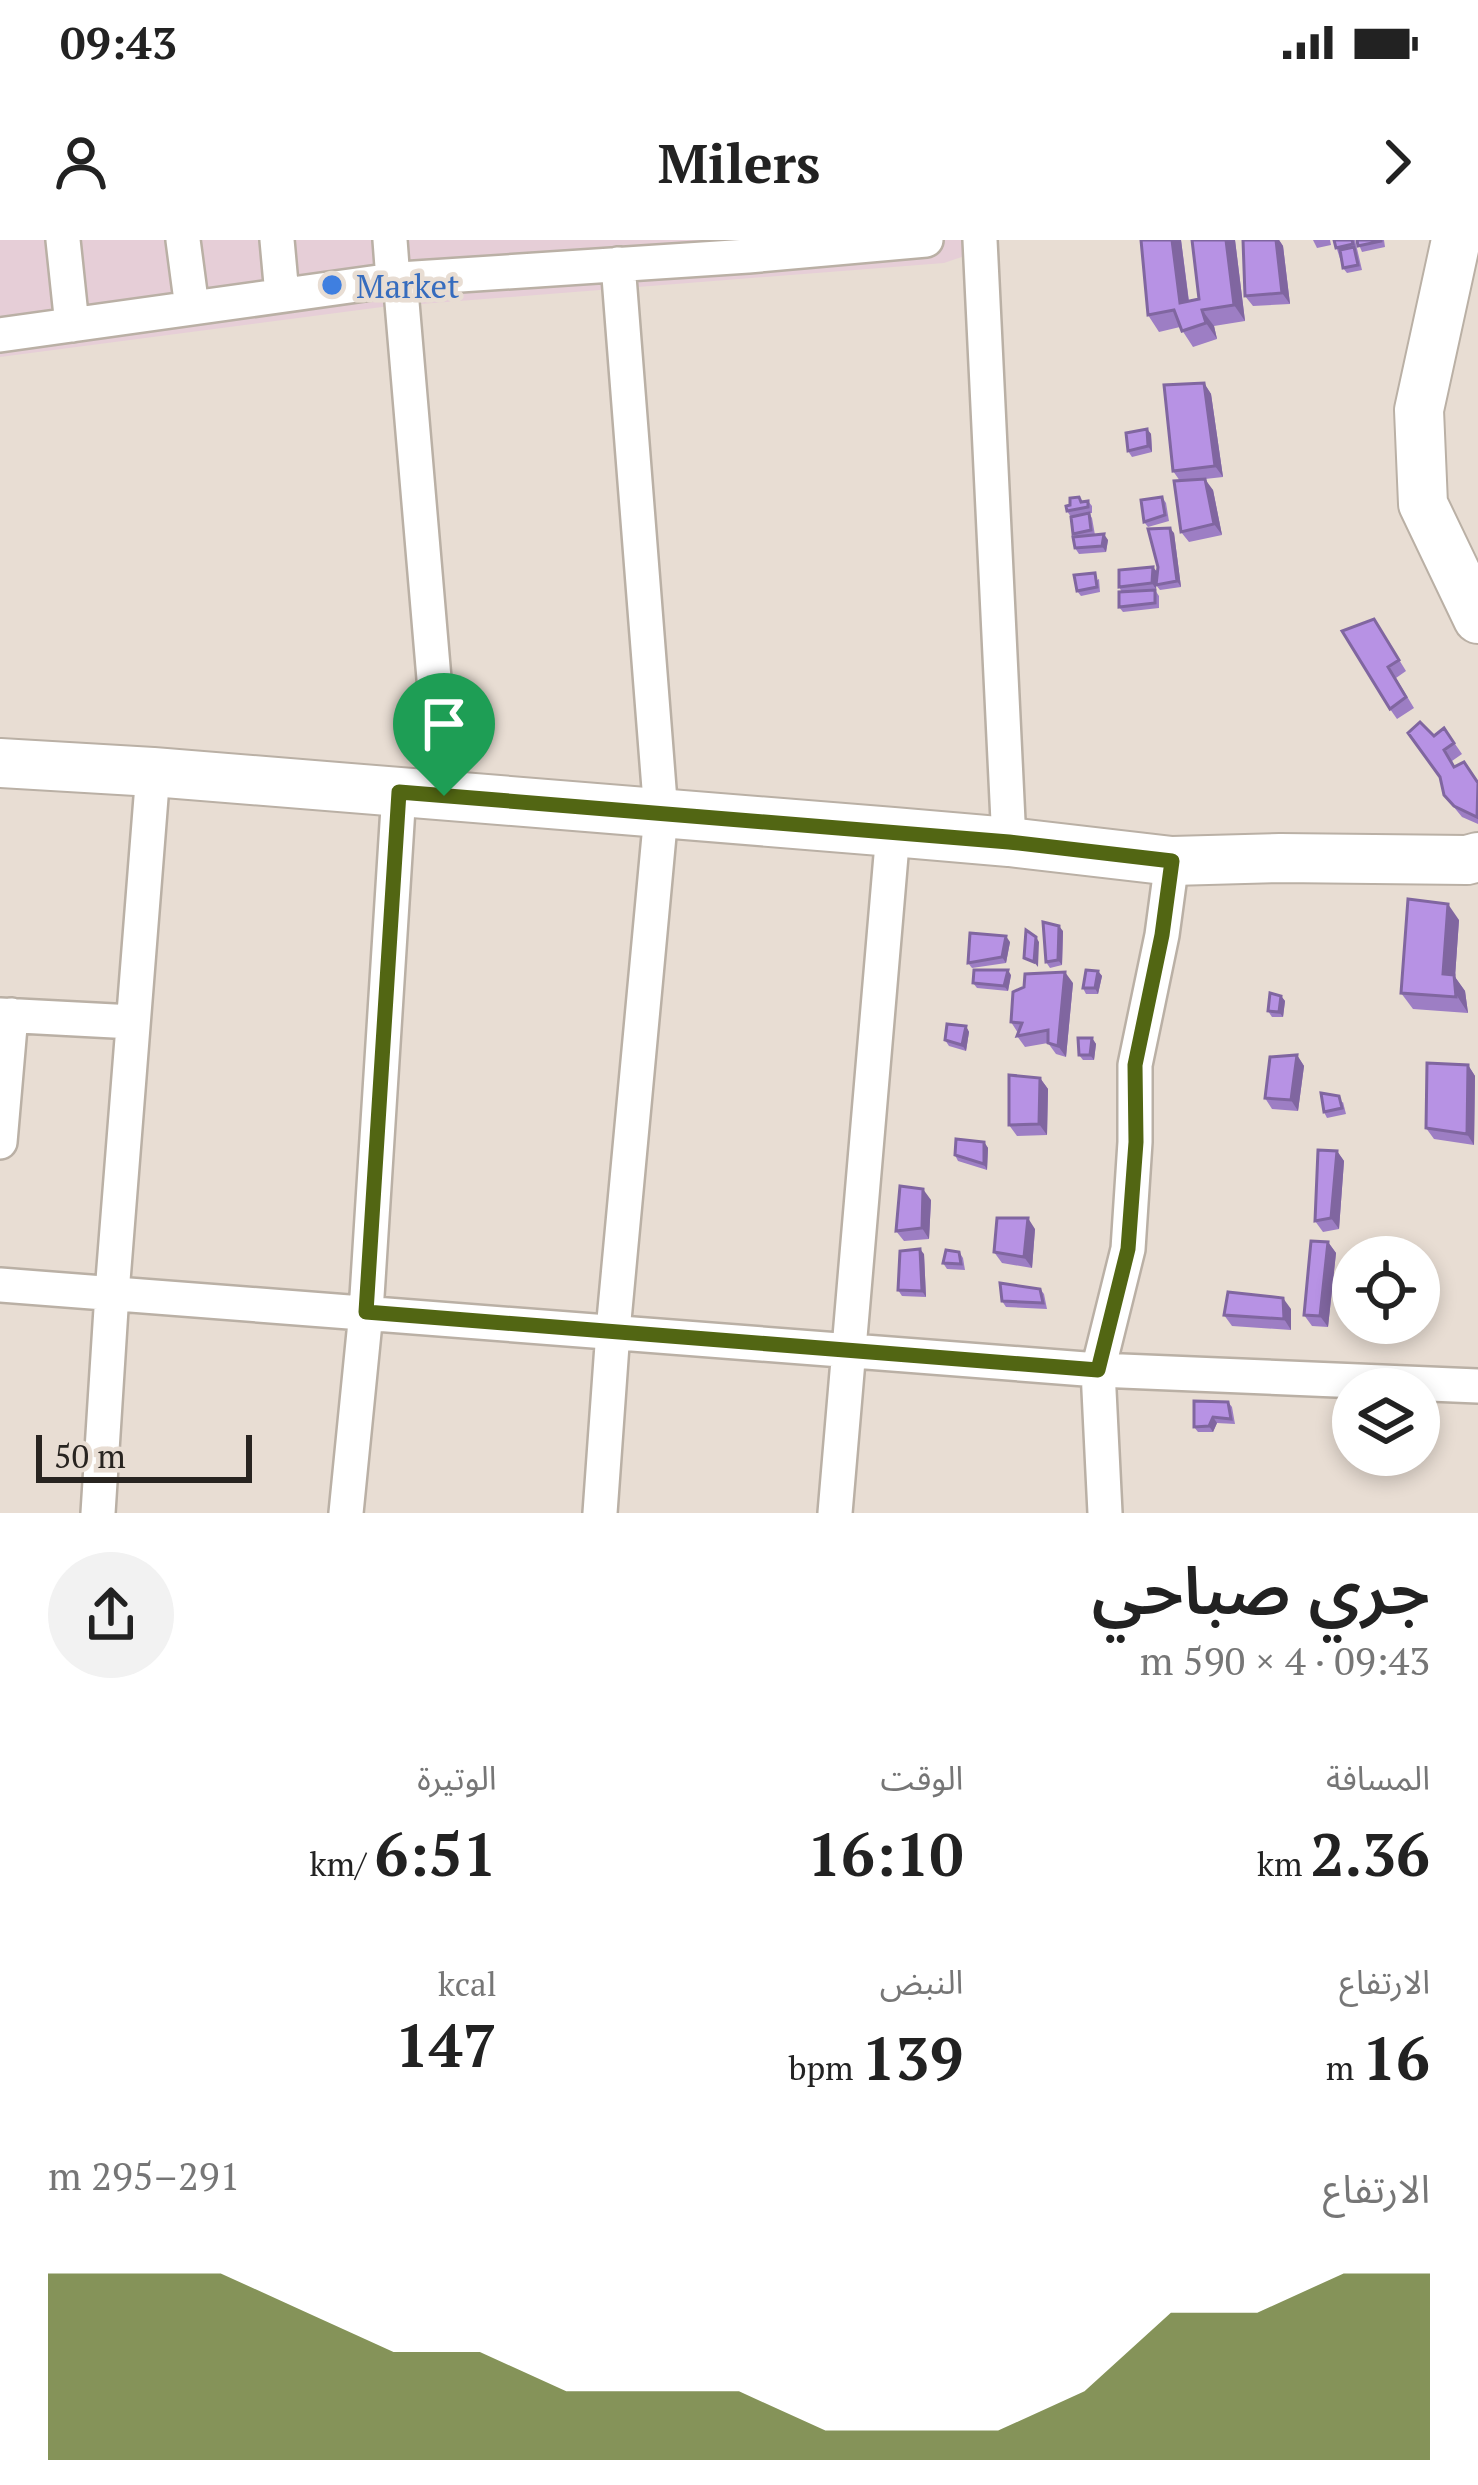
<!DOCTYPE html>
<html lang="ar">
<head>
<meta charset="utf-8">
<style>
	:root { --surface:#fff; --page:#f2f2f2; --text:#222; --muted:#767676; --accent:#526613 }
	body { margin:0; font-family:"PT Serif","Noto Sans Arabic",serif; background:var(--page); color:var(--text); direction:rtl; height:100vh; display:flex; flex-direction:column; font-size:45px; white-space:nowrap }
	* { box-sizing:border-box; margin:0 }
	p { font-size:39px; color:var(--muted) }
	.icon { flex:none; width:66px; height:66px; fill:none; stroke:currentColor; stroke-width:2; stroke-linecap:round; stroke-linejoin:round }
	.map { position:relative; height:1273px; overflow:hidden; direction:ltr }
	.details { display:flex; flex-direction:column; background:var(--surface); flex:1 }
	.details>* { flex:none }
	.tools { position:absolute; left:1332px; top:996px; display:grid; gap:24px }
	.tools a { display:grid; place-items:center; width:108px; height:108px; border-radius:50%; background:var(--surface); box-shadow:0 6px 18px #0003; font-size:60px }
	.scale { position:absolute; left:36px; bottom:30px; width:216px; box-sizing:border-box; padding-left:12px; border:6px solid #282420; border-top:0; font-size:33px; line-height:42px; white-space:nowrap; color:#282420; -webkit-text-stroke:9px #e8ddd3; paint-order:stroke }
	.pin { position:absolute; display:grid; place-items:center; width:102px; height:102px; color:#fff; margin:-123px -51px; border-radius:50% 50% 50% 0; rotate:-45deg; box-shadow:0 0 12px #0007 }
	.pin .icon { rotate:45deg }
	.round { display:grid; place-items:center; flex:none; width:126px; height:126px; border-radius:63px; background:var(--page) }
	.head { display:flex; align-items:center; justify-content:space-between; height:204px; padding:0 48px }
	h1 { font-size:66px; font-weight:600; line-height:90px }
	.figures { display:grid; grid-template-columns:repeat(3,1fr); gap:18px; height:204px; padding:12px 48px }
	.figures div { display:grid; align-content:center }
	.figures b { font-size:60px; font-weight:600 }
	.figures small { font-size:33px; font-weight:400 }
	.figures p { font-size:33px }
	.chart { height:336px; padding:24px 48px }
	.chart p { display:flex; justify-content:space-between }
	.chart svg { width:100%; height:216px; margin-top:12px; fill:var(--accent); opacity:.7 }
	.status { display:flex; justify-content:space-between; align-items:center; height:84px; padding:0 60px; background:var(--surface); direction:ltr }
	.status svg { height:33px; fill:currentColor }
	header { display:flex; justify-content:space-between; align-items:center; height:156px; padding:0 48px; background:var(--surface); font-size:54px; font-weight:600 }
	.map>svg:first-child { display:block }
	.commercial { fill:#e6ced7 }
	.lines { fill:none; stroke-linecap:round; stroke-linejoin:round }
	.street-casing { stroke:#bab0a5; stroke-width:38 }
	.secondary-casing { stroke:#bab0a5; stroke-width:52 }
	.street { stroke:#fff; stroke-width:33 }
	.secondary { stroke:#fff; stroke-width:48 }
	.wall { fill:#9d7ec4 }
	.shaded-wall { fill:#8066a0 }
	.building { fill:#b792e4; stroke:#8066a0; stroke-width:3 }
	.route-casing { stroke:#fff; stroke-width:24 }
	.route { stroke:#526613; stroke-width:15 }
	.shop-dot { fill:#3f7fe0; stroke:#e8ddd3; stroke-width:4.5 }
	.labels { text-anchor:middle; dominant-baseline:central; stroke-width:9; stroke-linejoin:round; paint-order:stroke }
	.shop-label { font-size:33px; fill:#366cbe; stroke:#e8ddd3; text-anchor:start }
</style>
</head>
<body>
<div class="status"><b>09:43</b><svg viewBox="0 0 49 12"><path d="M0 12V9h3v3zM5 12V6h3v6zM10 12V3h3v9zM15 12V0h3v12zM26 1h20v11H26zM47 4h2v5h-2z"/></svg></div>
<header><svg class="icon" aria-label="forward" viewBox="0 0 24 24"><path d="M9 5l7 7-7 7"/></svg>Milers<svg class="icon" aria-label="person" viewBox="0 0 24 24"><circle cx="12" cy="8" r="4"/><path d="M4 21q1-7 8-7t8 7"/></svg></header>
<div class="map">
<svg width="1478" height="1273" viewBox="0 0 1478 1273">
	<rect width="100%" height="100%" fill="#e8ddd3"/>
	<path class="commercial" d="M0,0h997v5l-53,18 -562,44 -382,50z"/>
	<g class="lines">
		<g class="street-casing">
			<path id="street" d="M63,0l9,85
				M183,0l9,68
				M277,0l5,55
				M390,0l3,40
				M980,0l29,602
				M400,39l44,517
				M0,95l400,-56 348,-23 178,-16
				M0,775l133,7
				M0,902l11,-127
				M0,1045l1098,85 380,16
				M98,1273l14,-220 41,-521
				M346,1273l20,-201 33,-520
				M600,1273l13,-182 48,-517 -43,-550
				M835,1273l58,-681
				M1105,1273l-7,-143 30,-121 7,-107v-77l27,-130 10,-74"/>
		</g>
		<g class="secondary-casing">
			<path id="secondary" d="M1456,0l-37,170 4,94 55,115
				M0,523l153,9 740,60 116,10 163,19 108,-3 187,2 11,-3"/>
		</g>
		<use href="#street" class="street"/>
		<use href="#secondary" class="secondary"/>
	</g>
	<path class="wall" d="M1141,0h40l8,61 10,-2 -7,-59h43l10,81 -31,5 3,13 -24,8 -13,-20 -21,5 -11,-17z
		M1243,0h36l4,6 7,58 -37,2 -8,-10z
		M1313,0h17l1,5 -14,3z
		M1334,0h21l7,30 -15,3 -4,-5z
		M1357,0h27l1,7 -23,5z
		M1204,143l7,11 12,83 -27,3 17,10 9,45 -33,7 -8,-10 -1,-51 -7,-10z
		M1147,189l4,5 1,18 -20,5 -4,-6z
		M1079,257l4,5 5,-1 4,5v7h-3l3,5 3,17 13,5 -2,12 -27,2 -4,-6v-11l-2,-3 -2,-17 -4,-6 3,-6z
		M1162,257l4,6 3,18 -21,6 -4,-5z
		M1174,293l7,54 -21,3 -4,-5 2,-18z
		M1153,327l4,5 -1,17 -19,2 18,-1 4,6v12l-36,4 -4,-5 3,-15 -3,-5z
		M1099,339l1,13 -19,4 -4,-5z
		M1374,379l32,52 -10,7 18,30 -17,11 -7,-10z
		M1444,488l18,26 -10,7 3,6 23,15v42l-16,-7 -18,-22 -10,-59z
		M1459,680l-4,57 10,14 3,22 -55,-4 -12,-16z
		M1063,691l-1,34 -12,3 -4,-6z
		M1010,702l-4,21 -34,5 -4,-5z
		M1098,731l4,5 -4,18h-12l-3,-6z
		M1011,735l-3,16 -31,-3 -4,-5z
		M1073,743l-7,74 -10,-3 -8,-11 -23,4 -8,-11 1,-3 -7,-11z
		M1281,756l4,5 -2,16h-11l-4,-6z
		M966,786l3,6 -3,19 -17,-5 -4,-6z
		M1092,798l4,6 -2,16h-11l-4,-5z
		M1297,815l7,11 -6,45 -26,-2 -7,-11z
		M1468,825l7,11 -1,69 -40,-6 -8,-11z
		M1040,838l8,11 -1,46 -30,1 -8,-11z
		M1343,862l3,12 -19,4 -3,-6z
		M984,902l4,6 -1,22 -29,-9 -3,-6z
		M1337,911l7,10 -5,68 -16,3 -8,-11z
		M931,960l-2,39 -25,2 -8,-10z
		M1035,989l-3,39 -30,-5 -8,-11z
		M1328,1002l8,11 -8,74 -16,-1 -8,-11z
		M959,1012l4,6 2,12 -18,-1 -4,-6z
		M924,1014l2,43 -24,-1 -4,-6z
		M1040,1049l4,5 3,15 -41,-2 -4,-6z
		M1291,1069v21l-59,-4 -8,-11z
		M1228,1162l4,5 3,17 -18,-1 -4,9h-15l-4,-5z"/>
	<path class="shaded-wall" d="M1172,0h9l10,79 -11,-16z
		M1226,0h9l10,81 -11,-16z
		M1276,0h3l4,6 7,58 -8,-11z
		M1202,70l12,16 3,13 -11,-16z
		M1204,143l7,11 12,83 -8,-11z
		M1147,189l4,5 1,18 -4,-6z
		M1205,239l8,11 9,45 -8,-11z
		M1170,288l4,5 7,54 -4,-6z
		M1104,294l4,6 -2,12 -4,-6z
		M1153,327l4,5 -1,17 -4,-6z
		M1448,664l11,16 -4,57 10,14 3,22 -25,-39z
		M1059,686l4,5 -1,34 -4,-5z
		M1006,696l4,6 -4,21 -4,-6z
		M1036,697l3,5 -1,25 -4,-5z
		M1008,730l3,5 -3,16 -4,-5z
		M1098,731l4,5 -4,18 -3,-6z
		M1065,732l8,11 -7,74 -8,-11z
		M1281,756l4,5 -2,16 -4,-5z
		M966,786l3,6 -3,19 -4,-6z
		M1092,798l4,6 -2,16 -4,-5z
		M1297,815l7,11 -6,45 -7,-11z
		M1468,825l7,11 -1,69 -7,-11z
		M1040,838l8,11 -1,46 -8,-11z
		M984,902l4,6 -1,22 -3,-6z
		M1337,911l7,10 -5,68 -8,-11z
		M923,949l8,11 -2,39 -7,-11z
		M1028,978l7,11 -3,39 -8,-11z
		M1328,1002l8,11 -8,74 -8,-11z
		M920,1009l4,5 2,43 -4,-6z
		M1283,1058l8,11v21l-7,-11z
		M1213,1177l4,6 -4,9 -4,-6z"/>
	<path class="building" d="M1141,0h31l8,63 19,-4 -7,-59h34l8,65 -32,5 4,13 -24,8 -8,-21 -26,5z
		M1243,0h33l6,53 -37,3z
		M1334,0h18l1,4 -17,4z
		M1357,0h24v1l-23,5z
		M1354,7l4,18 -15,3 -3,-18z
		M1204,143l11,83 -42,5 -9,-86z
		M1147,189l1,17 -20,5 -2,-18z
		M1205,239l9,45 -33,8 -7,-51z
		M1079,257l2,5 7,-1v6l-21,4 -1,-5 4,-1v-7z
		M1162,257l3,18 -21,7 -3,-22z
		M1089,273l2,17 -18,4 -2,-17z
		M1170,288l7,53 -21,4 2,-18 -10,-38z
		M1104,294l-2,12 -27,2 -2,-11z
		M1153,327l-1,16 -33,4v-17z
		M1095,333l2,14 -20,4 -3,-16z
		M1155,350v13l-36,4v-15z
		M1374,379l25,41 -11,7 18,30 -16,12 -48,-78z
		M1420,482l14,14 10,-8 10,15 -10,7 10,17 10,-5 14,21 -1,34 -23,-11 -10,-11 -4,-18 -32,-44z
		M1408,659l40,5 -5,70 11,1 2,22 -55,-4z
		M1043,682l16,4 -1,34 -12,2z
		M1026,690l10,7 -2,25 -10,-4z
		M970,693l36,3 -4,21 -34,6z
		M974,730h34l-4,16 -31,-3z
		M1086,730l12,1 -3,17h-12z
		M1065,732l-7,74 -10,-3v-13l-31,6 5,-13 -11,-1 2,-30 11,-5 1,-13z
		M1270,753l11,3 -2,16 -11,-1z
		M947,784l19,2 -4,19 -17,-5z
		M1078,798h14l-2,17h-11z
		M1297,815l-6,45 -26,-2 5,-41z
		M1427,823l41,2 -1,69 -41,-6z
		M1009,835l31,3 -1,46 -30,1z
		M1321,853l18,3 3,12 -18,4z
		M956,899l28,3v22l-29,-9z
		M1318,910l19,1 -6,67 -16,3z
		M900,946l23,3 -1,39 -26,3z
		M997,978h31l-4,39 -30,-5z
		M1311,1001l17,1 -8,74 -16,-1z
		M920,1009l2,42 -24,-1 2,-39z
		M946,1010l13,2 2,12 -18,-1z
		M1000,1043l40,6 3,14 -41,-2z
		M1228,1052l55,6 1,21 -60,-4z
		M1194,1161l34,1 3,17 -18,-2 -4,9 -15,1z"/>
	<g class="lines">
		<g class="route-casing">
			<path id="route" d="M399,552l610,50 163,19 -10,74 -27,130 1,77 -8,107 -30,121 -732,-58z"/>
		</g>
		<use href="#route" class="route"/>
	</g>
	<circle class="shop-dot" cx="332" cy="45" r="12"/>
	<g class="labels">
		<g class="shop-label">
			<text x="356" y="45">Market</text>
		</g>
	</g>
</svg>
<div class="tools">
<a><svg class="icon" aria-label="locate" viewBox="0 0 24 24"><circle cx="12" cy="12" r="6"/><path d="M12 2v4M12 18v4M2 12h4M18 12h4"/></svg></a>
<a><svg class="icon" aria-label="layers" viewBox="0 0 24 24"><path d="M12 4l9 5-9 5-9-5zM3 14l9 5 9-5"/></svg></a>
</div>
<div class="scale">50 m</div>
<div class="pin" style="left:444px;top:556px;background:#1e9e55"><svg class="icon" aria-label="arrive" viewBox="0 0 24 24"><path d="M6 21V4h12l-3 4 3 4H6"/></svg></div>
</div>
<section class="details">
<div class="head"><div><h1>جري صباحي</h1><p>09:43 · 4 × 590 m</p></div><a class="round"><svg class="icon" aria-label="share" viewBox="0 0 24 24"><path d="M12 15V3M7 8l5-5 5 5M5 13v7h14v-7"/></svg></a></div>
<div class="figures">
<div><p>المسافة</p><b>2.36<small> km</small></b></div>
<div><p>الوقت</p><b>16:10</b></div>
<div><p>الوتيرة</p><b>6:51<small> /km</small></b></div>
</div>
<div class="figures">
<div><p>الارتفاع</p><b>16<small> m</small></b></div>
<div><p>النبض</p><b>139<small> bpm</small></b></div>
<div><p>kcal</p><b>147</b></div>
</div>
<div class="chart"><p><span>الارتفاع</span>291–295 m</p>
<svg viewBox="0 0 160 44" preserveAspectRatio="none"><path d="M0 44V6L10 6L20 6L30 14L40 22L50 22L60 30L70 30L80 30L90 38L100 38L110 38L120 30L130 14L140 14L150 6L160 6V44z"/></svg>
</div>
</section>
</body>
</html>
